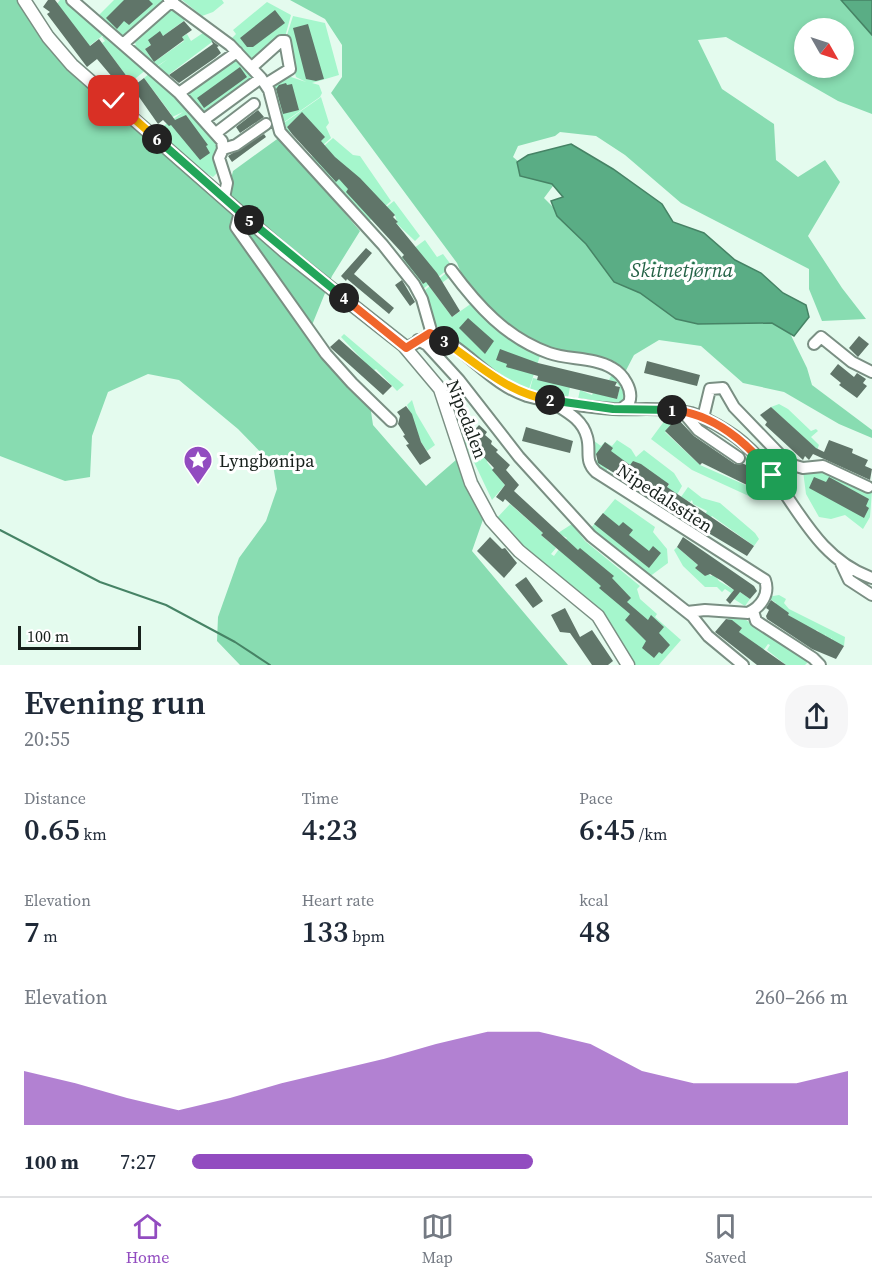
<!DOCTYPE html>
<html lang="en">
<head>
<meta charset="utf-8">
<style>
	:root { --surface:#fff; --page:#f6f6f7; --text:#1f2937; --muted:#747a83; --line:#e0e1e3; --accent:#924cc0 }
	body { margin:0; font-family:"Source Serif 4",serif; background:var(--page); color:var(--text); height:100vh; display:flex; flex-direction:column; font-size:22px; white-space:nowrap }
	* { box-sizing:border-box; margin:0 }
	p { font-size:20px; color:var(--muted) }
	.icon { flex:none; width:33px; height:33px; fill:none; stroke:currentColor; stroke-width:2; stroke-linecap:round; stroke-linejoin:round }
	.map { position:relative; height:665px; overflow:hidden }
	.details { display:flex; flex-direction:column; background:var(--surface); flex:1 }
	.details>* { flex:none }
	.needle { width:39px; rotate:129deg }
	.tools { position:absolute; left:794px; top:18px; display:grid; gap:12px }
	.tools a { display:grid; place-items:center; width:60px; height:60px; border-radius:50%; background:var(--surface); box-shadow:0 3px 9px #0003; font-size:30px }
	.scale { position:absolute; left:18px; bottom:15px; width:123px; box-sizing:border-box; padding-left:6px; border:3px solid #17201b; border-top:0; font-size:16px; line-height:21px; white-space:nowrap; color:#17201b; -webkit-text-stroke:4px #fff; paint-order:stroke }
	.pin { position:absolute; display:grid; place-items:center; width:51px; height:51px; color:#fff; margin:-26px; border-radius:12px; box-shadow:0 3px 9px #0006 }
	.km { position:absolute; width:30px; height:30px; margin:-15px; border-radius:50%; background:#222; color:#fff; font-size:16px; line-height:30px; text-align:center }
	.round { display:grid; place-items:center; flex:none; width:63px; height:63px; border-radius:24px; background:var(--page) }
	.headline { display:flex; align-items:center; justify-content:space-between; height:102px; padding:0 24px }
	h1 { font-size:33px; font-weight:600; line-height:45px }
	.figures { display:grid; grid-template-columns:repeat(3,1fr); gap:9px; height:102px; padding:6px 24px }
	.figures div { display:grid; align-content:center }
	.figures b { font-size:30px; font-weight:600 }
	.figures small { font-size:16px; font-weight:400 }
	.figures p { font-size:16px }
	.chart { height:168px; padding:12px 24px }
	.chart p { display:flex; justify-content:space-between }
	.chart svg { width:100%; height:108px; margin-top:6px; fill:var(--accent); opacity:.7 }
	ul { padding:0 24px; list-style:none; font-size:20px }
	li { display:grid; grid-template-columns:96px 72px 1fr; align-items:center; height:45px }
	li i { height:15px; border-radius:8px; background:var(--accent) }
	.menu { display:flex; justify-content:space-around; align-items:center; height:84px; border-top:2px solid var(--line); background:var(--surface); font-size:16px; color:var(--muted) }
	.menu a { display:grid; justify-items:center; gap:3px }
	.menu .on { color:var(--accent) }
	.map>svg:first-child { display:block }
	.green { fill:#a5f6cc }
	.forest { fill:#88dcb1; fill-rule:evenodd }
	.water { fill:#5aad85; stroke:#468365; stroke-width:1.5 }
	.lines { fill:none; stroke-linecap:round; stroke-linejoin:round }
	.stream { stroke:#468365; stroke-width:2 }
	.building { fill:#607569 }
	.minor-casing { stroke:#7a8f83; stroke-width:14 }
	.tertiary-casing { stroke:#7a8f83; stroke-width:15 }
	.minor { stroke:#fff; stroke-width:10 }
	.tertiary { stroke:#fff; stroke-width:12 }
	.split-1-casing { stroke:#fff; stroke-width:12 }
	.split-2-casing { stroke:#fff; stroke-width:12 }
	.split-3-casing { stroke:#fff; stroke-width:12 }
	.split-4-casing { stroke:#fff; stroke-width:12 }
	.split-5-casing { stroke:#fff; stroke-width:12 }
	.split-6-casing { stroke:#fff; stroke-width:12 }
	.split-7-casing { stroke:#fff; stroke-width:12 }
	.split-1 { stroke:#f0652b; stroke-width:8 }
	.split-2 { stroke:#22a559; stroke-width:8 }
	.split-3 { stroke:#f5b400; stroke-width:8 }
	.split-4 { stroke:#f0652b; stroke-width:8 }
	.split-5 { stroke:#22a559; stroke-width:8 }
	.split-6 { stroke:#22a559; stroke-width:8 }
	.split-7 { stroke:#f5b400; stroke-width:8 }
	.labels { text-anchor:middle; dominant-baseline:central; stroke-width:6; stroke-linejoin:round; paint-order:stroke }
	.street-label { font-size:18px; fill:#17201b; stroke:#fff }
	.poi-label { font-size:18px; fill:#17201b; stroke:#fff; text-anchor:start }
	.water-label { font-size:20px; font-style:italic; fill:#246246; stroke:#fff }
</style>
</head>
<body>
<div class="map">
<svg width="872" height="665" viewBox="0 0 872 665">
	<rect width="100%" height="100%" fill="#e4fbee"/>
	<path class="green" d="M60,0h10l36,33 -22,17 2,-8 -29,-38z
		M114,0h52l-44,41 -26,-23z
		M182,0h40l2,3 -11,9 -11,4z
		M267,2l24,13 -6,22 -32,26 -23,-23 6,-6 -3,-4z
		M174,8l11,12 -40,29 9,13 30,-21 -2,-4 5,-3 4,7 15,-10 10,8 -49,37 -13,-7 14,-10 -14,9 -22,-18 4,-6 -5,-4z
		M293,16l32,7 14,52 -27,8 7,2 3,8 -2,4 -40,28 -9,-39 14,-11 21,7 -10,-5 -10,-39z
		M106,34l41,35 -27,22 -9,-9 3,-3 5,6 9,-7 -26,-35 3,-2 -3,-4z
		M235,56l21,19 -52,41 -19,-24z
		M151,72l39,34 29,36 -1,30 -5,5 -18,-10 -40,-35 28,-20 -13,6 1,-4 -27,-36z
		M321,97l8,26 -3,4 5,11 -17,15 -12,-40 -15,14 4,5 -5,2 -5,-9z
		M333,138l20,17 7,1 31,45 -25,23 -57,-65z
		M394,201l26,35 -5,5 -19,-18c2,-6 -4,-12 -11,-15z
		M425,240l12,17 6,-3 9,12 -29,23 -25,-29z
		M446,273l4,4 -18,13 20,27 20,-14 31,30 37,23 -11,33c-33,-15 -111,-56 -104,-99z
		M344,334l60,51 -7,6 -21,-22 -3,2 -32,-34z
		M613,372l12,20 -3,12 -44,-5 2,-9 12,5 1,-2 24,5 3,-11 -4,-5 -7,-2z
		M533,378l37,9 -2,11 -30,-4 -8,-5z
		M412,400l4,13 19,32 -8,6 -6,-9 -14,-37z
		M779,404l9,5 23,22 5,-2 2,2 -7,6 8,8 -2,5 -46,-43z
		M668,416l10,2 -13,14 35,33 50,22 2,-3 5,2 -6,11 -59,-27 -41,-31z
		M470,435l8,6 -4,6 9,3 -6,8 3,3 5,-5 4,3 -2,3 18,23 -13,15 -28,-59z
		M590,438l11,8 4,-4 7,4 5,-6 14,9 5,8 8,-7 30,23 8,13 -16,28 -13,-8 7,-8 2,6 3,-3 3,1 6,-9 -7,-5 2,-4 -21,-10 2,-5 -4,4 -4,-8h-12l-28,-19 -8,12 14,10 -4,7 -10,-8z
		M825,469l47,22 -2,26 -7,12 -18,-14 -14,4 -12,-2 -13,-23 -3,-23z
		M688,487l14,11 18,5 35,30 4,6 -5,7 -42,-30 -2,2 -5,-3 2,-4 -14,-7 -1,-4 -2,2 -9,-5z
		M615,499l40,28 -2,5 14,17 1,14 -19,14 -58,-49z
		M510,504l33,29 -2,2 15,13 -5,6 3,2 13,-18 -9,-5 14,-9 13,17 55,45 -3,3 3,10 17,15 -2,3 26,23 -22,25h-27l-33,-57 -87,-68 -17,-20z
		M677,547l21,18 -3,4 4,-4 6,11 3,-3 3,3 3,-2 5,7 15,9 -2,3 3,2 5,-3 10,7 -5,7 -16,-10 2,-3 -6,-4 -3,3 -5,-5h-12l-22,-21 -9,-16z
		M779,595l7,4 -2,4 5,6 56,28 -1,9 -12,-4v-4l-3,3 -5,-3 2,-4 -3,3 -6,-7 -2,2 -27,-17 1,-3 -2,3 -13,-9 2,-3 -6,-4 -3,4 -1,-1 1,-5z
		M729,615l14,3 67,42 -5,5h-19l-19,-15 3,-5 -2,-1 -5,7 -24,-19 3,-4 -15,-10z"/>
	<path class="forest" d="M0,0h28l59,85 139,114 7,-28 47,-34 80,94 -28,45 -20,49 17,40 40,33 4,27 53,61 38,-33 22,58 -14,40 96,114h-328l-23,-24 1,-24 21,-59 27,-37 11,-32 -4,-24 -35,-36 -59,-49 -31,-6 -40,18 -16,44 -2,41 -25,4 -65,-25z
		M290,0h551l31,35v79l-34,-13 -112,-64 -28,3 24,49 52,35 2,36 22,17 27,-17 15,22 -32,54 34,52 24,31 -44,2 -13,-32v-20l-128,-66 -56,-48 -29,-19 -36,-4 -5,4 -37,10 -5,11 19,16 21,4v9l-9,12 43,43 194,74 26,53 5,17 60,45v8l-33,-14 -55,-32 -41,-9 -42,-37 -42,-6 -25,15 -12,23 -30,-12 -60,-16 -66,-65 -9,-22 -126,-170 11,-16v-32l-17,-26zM804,28h39v40h-39z"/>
	<path class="water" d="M841,0h31v35z
		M571,144l42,25 49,35 11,18 31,11 31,27 26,13 22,20 23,12 3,12 -15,19 -22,-13 -74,1 -22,-5 -36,-26 -26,-11 -28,-38 -29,-28 -6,-15 12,-4 -11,-13 -32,-8 -3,-14 11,-7z"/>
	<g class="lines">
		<path class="stream" d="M0,530l100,52 66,23 69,37 35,23"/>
	</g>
	<path class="building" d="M48,0h7l35,46 9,-7 29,39 -9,7 -22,-26 -10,8 -40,-53 3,-2 -7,-5z
		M124,0h25l4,4 -24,21 -5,-4 -7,8 -11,-11z
		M275,10l10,13 -32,24h-6l-7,-9z
		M184,21l8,9 -10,7 2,3 -30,22 -9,-13 6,-4 -3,-5 12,-9 3,5z
		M308,24l16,55 -8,2 -10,-2 -13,-51z
		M211,40l8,6 -2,1 4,6 -6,5 -36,25 -10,-8 44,-31z
		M240,67l7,10 -43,31 -7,-10z
		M144,78l31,42 11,-5 22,30 -2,1 4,7 -10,7 -29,-35 -2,1 -6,-6 -5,4 -26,-37z
		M286,83l1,2 5,-1 7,26 -16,4 -7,-25 3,-4z
		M258,110l6,7 -24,16 -4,-6z
		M302,112l23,25 -4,4 14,16 25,21 35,37 -2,2 5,5 -2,1 41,50 23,38 -8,6 -26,-35 -3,2 -2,-3 -19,-24 2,-2 -58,-63 2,-3 -9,-10 -3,3 -44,-48 -5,-7z
		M264,134l2,3 -34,25 -4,-6z
		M366,248l6,5 -18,21 40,34 -5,6 -42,-35 -1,2 -5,-5z
		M402,280l13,22 -5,4 -15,-21z
		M468,318l26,23 -9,13 -26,-26z
		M859,336l10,8 -11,13 -9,-9z
		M339,339l53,47 -9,9 -51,-46 -2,-2z
		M500,349l38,14 79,19 -2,4 5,1 -3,12 -80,-19 1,-4 -32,-9 1,-3 -11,-4z
		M647,361l53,14 -3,11 -53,-13z
		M838,364l16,13 3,-4 9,6 -3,4 4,3 -10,12 -18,-13 2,-2 -11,-9z
		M406,406l6,8 9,28 10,16 -11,7 -14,-20 3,-1 -6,-8 2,-1 -7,-11 2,-8 -3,-4z
		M771,407l45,41 8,4 5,-12 24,9 -1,4 16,7 -3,6 7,3 -2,11 -57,-26 -4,6 -4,-4 -2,4 -38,-35 2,-3 -7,-7z
		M677,418l17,18 41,28h9l15,7 2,6 -4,9 -5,-2 -1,3 -49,-24 -2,2 -35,-34z
		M479,425l8,7 -2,3 7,6 -1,3 7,6 -2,2 14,13 -4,5 13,15 -5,6 64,59 2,-2 34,28 -2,2 19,20 -4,4 21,18 3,-5 13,12 -5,6 11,12 -8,9 -3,-2 -5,6 -12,-10 4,-7 -21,-21 5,-6 -31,-26 2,-2 -60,-51 2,-2 -38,-34 -2,3 -7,-5 9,-12 -13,-15 2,-2 -20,-21 4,-6 -8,-6z
		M526,427l47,14 -3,12 -48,-12z
		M605,442l8,6 -2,3 19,14 3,-4 8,3 28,20 -2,3 87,59 -7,10 -74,-44 -7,-13 -2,2 -13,-10 -3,3 -50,-31 -2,-9z
		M814,477l12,5 3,-5 40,22 -3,7 3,2 -5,10 -55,-30z
		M603,513l16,13 4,-4 10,8 -4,5 20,16 4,-5 8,7 -12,15 -55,-44z
		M490,537l12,12 3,-1 12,15 -13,15 -27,-27z
		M683,537l71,49 3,5 -7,8 -10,-7 -10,12 -4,-4 8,-10 -12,-9 -12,-7 -5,2 -10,-8 3,-3 -21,-18z
		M526,577l17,24 -10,7 -18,-23z
		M771,600l18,13 -1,2 56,31 -8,13 -24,-10 -45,-30 -1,-3 3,-6 -3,-2z
		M565,608l15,29 12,-7 21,31 -5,4h-16l-22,-32 -10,-1 -9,-17z
		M726,619l6,1 10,8 -3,4 47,33h-29l-42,-33z"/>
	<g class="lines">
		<g class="minor-casing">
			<path id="minor" d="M72,0l107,93 43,48 1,8 -4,9 8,25 -3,15
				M169,0l61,45 31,33 8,12 11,42 103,113 31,39 8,15 10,35
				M123,44l50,-44
				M252,67l29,-26h4l5,28 -24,15
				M179,93l58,-41
				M205,119l56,-41
				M216,133l38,-29
				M223,149l13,-4 30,-21
				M240,212l-4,15 90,127 26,29 39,38
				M451,270c26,35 55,68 98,83 19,7 45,4 63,15 11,6 22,22 17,35l-8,6
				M418,340l9,5 32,35 60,77 72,79 101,80 16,20 35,29
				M814,344l7,-7 31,25 20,10
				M406,348l26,-14c35,14 58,50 95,62 22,6 63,11 86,13 26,1 53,-2 78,4 13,4 25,11 36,18 62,38 72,121 145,147
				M550,401c15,10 32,17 37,36 4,14 -3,24 9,35l169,108c5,14 -4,27 -17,33l-43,-3 -18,2
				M683,412l15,18 41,28
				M703,418l7,-29 13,-1 11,19 55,57 14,4 20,-2 45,21
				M841,563l8,17 23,15
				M753,611l3,10 57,37 7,7"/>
		</g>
		<g class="tertiary-casing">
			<path id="tertiary" d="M24,0l24,37 24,28 212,186 119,94 37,44 31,94 20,37 28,31 79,65 30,49"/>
		</g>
		<use href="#minor" class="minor"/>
		<use href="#tertiary" class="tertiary"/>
	</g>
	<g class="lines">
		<g class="split-1-casing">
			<path id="split-1" d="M672,410c40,3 77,33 100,65"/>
		</g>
		<g class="split-2-casing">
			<path id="split-2" d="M550,400l63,9 59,1"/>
		</g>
		<g class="split-3-casing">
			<path id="split-3" d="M444,341c34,23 63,52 106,59"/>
		</g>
		<g class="split-4-casing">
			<path id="split-4" d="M344,298l62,50 24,-15 14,8"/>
		</g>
		<g class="split-5-casing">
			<path id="split-5" d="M249,220l95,78"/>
		</g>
		<g class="split-6-casing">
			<path id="split-6" d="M157,139l92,81"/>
		</g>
		<g class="split-7-casing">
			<path id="split-7" d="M114,101l43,38"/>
		</g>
		<use href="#split-1" class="split-1"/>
		<use href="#split-2" class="split-2"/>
		<use href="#split-3" class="split-3"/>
		<use href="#split-4" class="split-4"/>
		<use href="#split-5" class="split-5"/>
		<use href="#split-6" class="split-6"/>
		<use href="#split-7" class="split-7"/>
	</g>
	<defs>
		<g id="sight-pin" transform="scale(1.5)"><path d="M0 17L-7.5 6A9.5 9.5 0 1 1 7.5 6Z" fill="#924cc0" stroke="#fff"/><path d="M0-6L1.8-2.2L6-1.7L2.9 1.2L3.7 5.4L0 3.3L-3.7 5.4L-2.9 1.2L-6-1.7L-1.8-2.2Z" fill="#fff"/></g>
	</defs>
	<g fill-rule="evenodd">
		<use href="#sight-pin" x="198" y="460"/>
	</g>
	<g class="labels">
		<g class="street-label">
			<text transform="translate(467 419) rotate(69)">Nipedalen</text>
			<text transform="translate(665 498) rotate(33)">Nipedalsstien</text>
		</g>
		<g class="poi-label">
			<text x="219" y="460">Lyngbønipa</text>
		</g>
		<g class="water-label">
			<text x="682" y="270">Skitnetjørna</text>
		</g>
	</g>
</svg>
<div class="tools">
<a><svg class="needle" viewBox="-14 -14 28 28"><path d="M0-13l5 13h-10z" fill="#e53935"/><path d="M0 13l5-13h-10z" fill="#747a83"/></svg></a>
</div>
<div class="scale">100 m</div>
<div class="pin" style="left:772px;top:475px;background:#1e9e55"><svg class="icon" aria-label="arrive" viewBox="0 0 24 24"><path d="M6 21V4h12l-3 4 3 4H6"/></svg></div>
<div class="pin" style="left:114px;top:101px;background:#d93025"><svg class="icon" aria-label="check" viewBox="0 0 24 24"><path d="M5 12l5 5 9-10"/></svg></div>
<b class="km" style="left:672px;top:410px">1</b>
<b class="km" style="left:550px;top:400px">2</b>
<b class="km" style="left:444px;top:341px">3</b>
<b class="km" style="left:344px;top:298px">4</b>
<b class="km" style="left:249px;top:220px">5</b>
<b class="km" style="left:157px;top:139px">6</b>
</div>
<section class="details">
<div class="headline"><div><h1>Evening run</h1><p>20:55</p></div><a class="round"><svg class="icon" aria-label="share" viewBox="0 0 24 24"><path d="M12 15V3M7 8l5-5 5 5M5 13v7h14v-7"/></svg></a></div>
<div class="figures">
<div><p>Distance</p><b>0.65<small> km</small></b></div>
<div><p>Time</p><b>4:23</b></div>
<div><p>Pace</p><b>6:45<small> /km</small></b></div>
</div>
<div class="figures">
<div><p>Elevation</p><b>7<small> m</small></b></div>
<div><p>Heart rate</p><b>133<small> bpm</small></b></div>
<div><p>kcal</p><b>48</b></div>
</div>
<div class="chart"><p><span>Elevation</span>260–266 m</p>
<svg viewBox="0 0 160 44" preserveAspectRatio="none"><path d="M0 44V22L10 27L20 33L30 38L40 33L50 27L60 22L70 17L80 11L90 6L100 6L110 11L120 22L130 27L140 27L150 27L160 22V44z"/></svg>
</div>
<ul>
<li><b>100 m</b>7:27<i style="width:52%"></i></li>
</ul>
</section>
<nav class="menu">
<a class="on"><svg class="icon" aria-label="home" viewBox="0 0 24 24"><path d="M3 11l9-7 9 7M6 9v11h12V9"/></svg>Home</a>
<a><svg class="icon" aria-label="map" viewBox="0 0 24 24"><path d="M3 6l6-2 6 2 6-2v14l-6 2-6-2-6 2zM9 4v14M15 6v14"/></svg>Map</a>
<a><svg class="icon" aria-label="saved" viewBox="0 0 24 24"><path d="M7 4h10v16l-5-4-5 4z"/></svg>Saved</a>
</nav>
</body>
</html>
